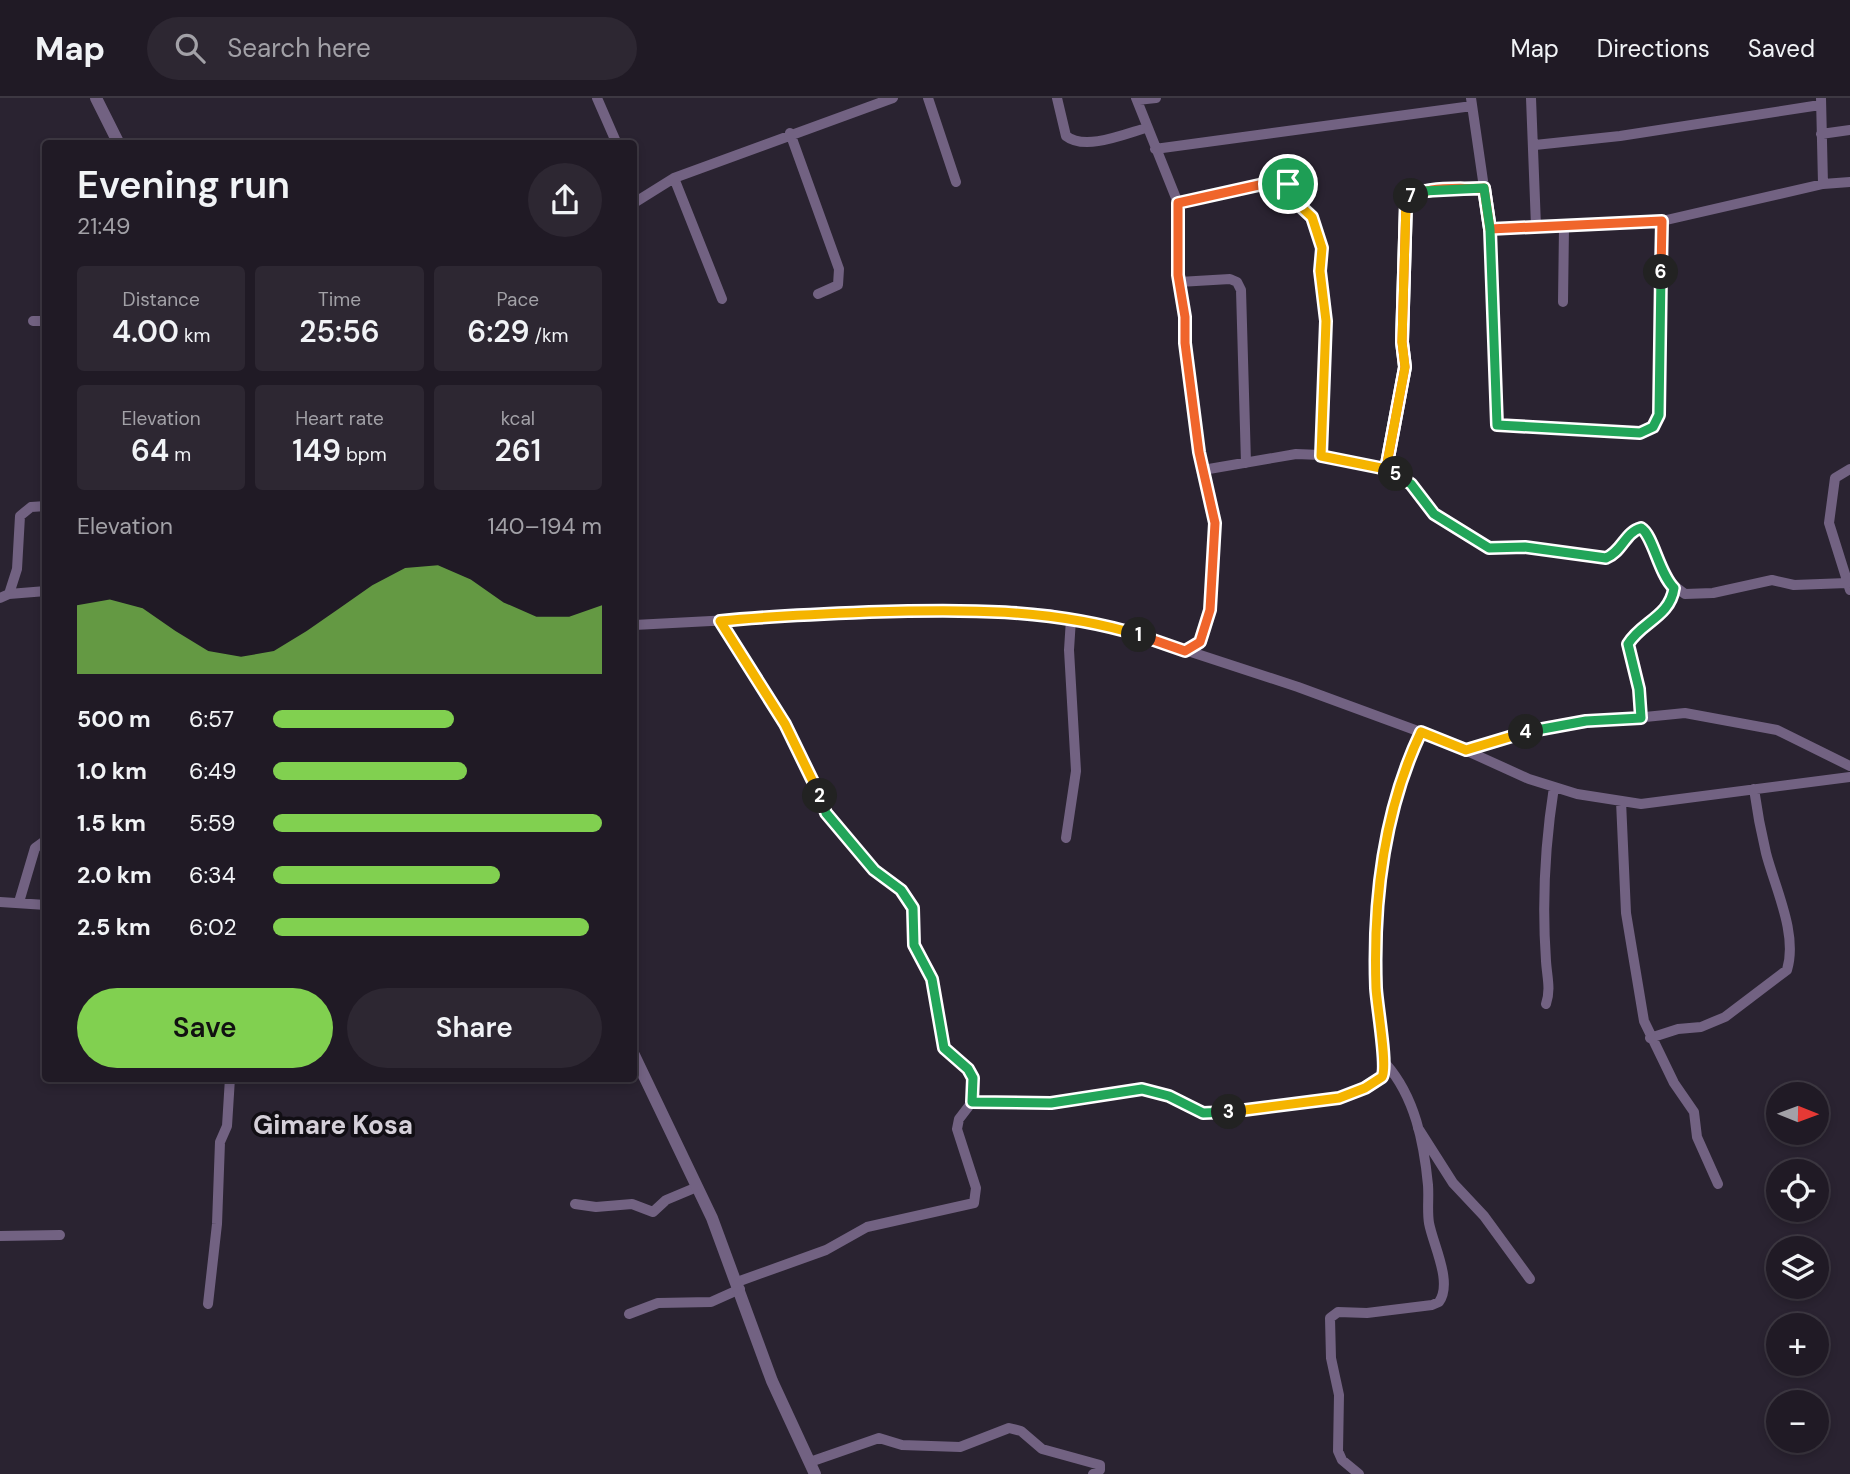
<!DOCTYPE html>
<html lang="en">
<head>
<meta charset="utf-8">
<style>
	:root { --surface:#201a25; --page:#2d2732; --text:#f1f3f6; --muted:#a2a1a7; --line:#3d3842; --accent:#81d050 }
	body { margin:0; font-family:"DM Sans",sans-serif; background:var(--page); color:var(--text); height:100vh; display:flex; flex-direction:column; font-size:26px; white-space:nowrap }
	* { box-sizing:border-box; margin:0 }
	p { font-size:23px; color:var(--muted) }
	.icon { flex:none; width:38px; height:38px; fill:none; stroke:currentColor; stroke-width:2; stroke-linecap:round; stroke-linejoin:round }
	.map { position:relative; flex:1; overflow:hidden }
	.details { position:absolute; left:42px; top:42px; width:595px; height:942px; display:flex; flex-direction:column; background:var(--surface); border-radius:7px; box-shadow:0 4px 10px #0003,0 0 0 2px var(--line) }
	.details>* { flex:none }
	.needle { width:46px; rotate:91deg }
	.buttons { position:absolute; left:1766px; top:984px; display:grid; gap:14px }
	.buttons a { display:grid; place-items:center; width:63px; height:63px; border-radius:50%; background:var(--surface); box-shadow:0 4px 10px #0003,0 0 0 2px var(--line); font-size:35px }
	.pin { position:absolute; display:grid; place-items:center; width:60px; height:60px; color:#fff; margin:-30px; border:4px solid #fff; border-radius:50%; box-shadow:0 2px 7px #0007 }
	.km { position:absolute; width:35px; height:35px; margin:-18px; border-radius:50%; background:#222; color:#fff; font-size:19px; line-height:35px; text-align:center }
	.round { display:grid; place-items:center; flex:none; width:74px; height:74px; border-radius:37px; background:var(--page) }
	.head { display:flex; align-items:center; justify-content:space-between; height:119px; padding:0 35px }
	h1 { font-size:38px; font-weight:600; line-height:52px }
	.metrics { display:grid; grid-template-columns:repeat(3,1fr); gap:10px; height:119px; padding:7px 35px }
	.metrics div { display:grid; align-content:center; border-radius:7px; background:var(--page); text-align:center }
	.metrics b { font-size:30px; font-weight:600 }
	.metrics small { font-size:19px; font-weight:400 }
	.metrics p { font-size:19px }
	.chart { height:196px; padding:14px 35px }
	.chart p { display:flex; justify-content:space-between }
	.chart svg { width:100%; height:126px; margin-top:7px; fill:var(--accent); opacity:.7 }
	.action { display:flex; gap:14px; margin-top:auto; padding:14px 35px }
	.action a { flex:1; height:80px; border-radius:42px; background:var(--accent); color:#111; font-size:28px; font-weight:600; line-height:80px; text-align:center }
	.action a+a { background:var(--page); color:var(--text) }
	ul { padding:0 35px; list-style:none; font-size:23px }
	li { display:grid; grid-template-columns:112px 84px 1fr; align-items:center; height:52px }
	li i { height:18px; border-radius:9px; background:var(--accent) }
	header { display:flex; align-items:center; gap:42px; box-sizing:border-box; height:98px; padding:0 35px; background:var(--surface); border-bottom:2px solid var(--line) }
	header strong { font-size:33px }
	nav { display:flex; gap:38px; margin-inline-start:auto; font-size:24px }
	.search { width:490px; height:63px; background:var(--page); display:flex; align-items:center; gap:18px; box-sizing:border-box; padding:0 24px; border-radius:38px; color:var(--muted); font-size:26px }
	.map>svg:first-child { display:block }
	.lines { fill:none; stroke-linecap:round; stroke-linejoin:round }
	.minor { stroke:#726282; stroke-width:10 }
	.tertiary { stroke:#726282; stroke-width:12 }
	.split-1-casing { stroke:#fff; stroke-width:14 }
	.split-2-casing { stroke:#fff; stroke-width:14 }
	.split-3-casing { stroke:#fff; stroke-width:14 }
	.split-4-casing { stroke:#fff; stroke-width:14 }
	.split-5-casing { stroke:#fff; stroke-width:14 }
	.split-6-casing { stroke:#fff; stroke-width:14 }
	.split-7-casing { stroke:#fff; stroke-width:14 }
	.split-8-casing { stroke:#fff; stroke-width:14 }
	.split-1 { stroke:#f0652b; stroke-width:9 }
	.split-2 { stroke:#f5b400; stroke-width:9 }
	.split-3 { stroke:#22a559; stroke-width:9 }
	.split-4 { stroke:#f5b400; stroke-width:9 }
	.split-5 { stroke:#22a559; stroke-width:9 }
	.split-6 { stroke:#f0652b; stroke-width:9 }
	.split-7 { stroke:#22a559; stroke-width:9 }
	.split-8 { stroke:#f5b400; stroke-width:9 }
	.labels { text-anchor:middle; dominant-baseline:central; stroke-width:7; stroke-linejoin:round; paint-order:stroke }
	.quarter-label { font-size:26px; font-weight:bold; fill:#d4cfd8; stroke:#110e14 }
</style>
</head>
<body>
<header>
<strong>Map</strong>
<div class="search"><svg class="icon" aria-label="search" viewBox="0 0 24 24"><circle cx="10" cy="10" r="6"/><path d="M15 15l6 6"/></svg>Search here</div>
<nav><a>Map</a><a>Directions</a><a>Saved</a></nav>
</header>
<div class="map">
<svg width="1850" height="1376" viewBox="0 0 1850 1376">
	<rect width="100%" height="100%" fill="#2a2331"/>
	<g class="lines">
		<path class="minor" d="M597,0l20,46
			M928,0l28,84
			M1057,0l9,38c19,15 59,-2 80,-8
			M1136,0l42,105v72l7,42v26l14,109 16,71 -5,87 -10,32 -15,9
			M1471,0l19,131 7,196 143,8 13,-6 6,-12 3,-194
			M1531,0l5,128
			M1821,0l2,86
			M1137,2l19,-2
			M790,35l49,136 -1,16 -20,9
			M1821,36l29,-4
			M1535,47l85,-9 200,-31
			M1155,51l317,-43
			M674,80l48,121
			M634,105l40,-25 219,-80
			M1178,105l105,-22 29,36 10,31 -2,23 6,50 -5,134
			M1490,131l172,-8 161,-37 27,-2
			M1179,184l51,-3 7,3 4,8 5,173
			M1563,204l1,-75
			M33,223h13
			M1386,371l18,-102 -2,-25 4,-139c15,-20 55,-13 78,-14
			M1850,371l-15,9 -6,45 21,67
			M1203,372l93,-16 25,1 65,14 25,15 23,30 55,34 37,-1 80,11 8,-3 20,-25 10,-1 21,50 20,15 28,-1 59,-13 22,5 53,-2
			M9,496l8,-25 3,-53 11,-9 15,-1
			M0,500l9,-4 37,-3
			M720,523l65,103 26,51 15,38 48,57 27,20 12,18v37l19,34 12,69 24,21 6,16 -2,17 -13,17 -2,10 19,59 -2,15 -107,24 -41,23 -89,32
			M634,527l284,-15 132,4 86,20 162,53 147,54 84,38 48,15 64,10 209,-27
			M1641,620l-3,-38 -10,-36c13,-22 42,-27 46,-56
			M1466,652l79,-23 140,-14 92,17 73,36
			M1621,703l5,112 18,108 30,62 20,29 3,25 21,47
			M1066,740l10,-67 -7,-121 2,-31
			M0,804l46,3
			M19,804l16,-54 11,-8
			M1546,906c5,-15 1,-27 0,-43 -4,-57 -1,-117 8,-174
			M1650,940l28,-9 23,-2 24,-10 62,-47c11,-36 -12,-82 -21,-117 -5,-21 -9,-42 -12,-64
			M972,1004l79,1 91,-14 27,7 35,17h13l122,-15 26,-10 17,-11c6,-10 -5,-71 -6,-89 -3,-88 7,-176 45,-256
			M1418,1030l35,55 31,33 46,63
			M575,1106l21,3 36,-3 21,8 13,-12 31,-13
			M0,1138l60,-1
			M208,1206l9,-80 3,-82 7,-16 3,-48
			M629,1216l29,-11 53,-1 29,-13
			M810,1364l69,-24 23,7 58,2 49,-19 12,3 21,18 58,16v5l-7,4
			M1359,1376l-17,-14 -4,-9 1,-56 -8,-37 -1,-40 8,-6 29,1 65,-8 7,-3c14,-20 -6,-57 -10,-79 -2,-12 0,-25 -1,-38 -4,-42 -13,-88 -42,-121"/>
		<path class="tertiary" d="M96,0l23,46
			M634,957l78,163 60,163 43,93"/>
	</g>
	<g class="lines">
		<g class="split-1-casing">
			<path id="split-1" d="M1139,537l46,16 15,-9 10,-32 5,-87 -16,-71 -14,-109v-26l-7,-42v-72l99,-22 11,3"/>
		</g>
		<g class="split-2-casing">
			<path id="split-2" d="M820,698l-35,-72 -65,-103c49,-5 99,-7 149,-9 91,-3 182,-4 270,23"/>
		</g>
		<g class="split-3-casing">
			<path id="split-3" d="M820,698l6,17 48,57 27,20 12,18 1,37 18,34 12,69 24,21 5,9 -1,24 79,1 91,-14 27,7 34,17 26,-1"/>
		</g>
		<g class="split-4-casing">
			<path id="split-4" d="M1229,1014l110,-14 26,-10 17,-11c6,-10 -5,-71 -6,-89 -3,-87 7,-176 45,-256l45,18 60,-18"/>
		</g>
		<g class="split-5-casing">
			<path id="split-5" d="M1396,376l15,10 23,30 55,34 36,-1 81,11c16,-6 19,-26 35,-30 12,7 18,46 33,60 -4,29 -33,34 -46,56l11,45 2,29 -55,3 -60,11"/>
		</g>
		<g class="split-6-casing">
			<path id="split-6" d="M1396,376l-10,-5 19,-102 -3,-25 4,-139c15,-20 56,-13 78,-15l6,41 172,-8 -1,51"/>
		</g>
		<g class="split-7-casing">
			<path id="split-7" d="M1411,98l12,-5 61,-3 6,41 7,196 143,8 13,-6 6,-12 2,-143"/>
		</g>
		<g class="split-8-casing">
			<path id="split-8" d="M1288,86l10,20 14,13 10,31 -2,23 6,50 -5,135 65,13 19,-102 -3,-25 4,-139 5,-7"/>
		</g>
		<use href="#split-1" class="split-1"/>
		<use href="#split-2" class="split-2"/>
		<use href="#split-3" class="split-3"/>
		<use href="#split-4" class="split-4"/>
		<use href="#split-5" class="split-5"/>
		<use href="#split-6" class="split-6"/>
		<use href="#split-7" class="split-7"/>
		<use href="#split-8" class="split-8"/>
	</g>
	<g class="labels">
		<g class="quarter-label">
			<text x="333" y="1027">Gimare Kosa</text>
		</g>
	</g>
</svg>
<div class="buttons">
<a><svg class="needle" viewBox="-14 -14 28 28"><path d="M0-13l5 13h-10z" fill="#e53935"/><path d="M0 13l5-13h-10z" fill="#a2a1a7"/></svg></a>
<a><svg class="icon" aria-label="locate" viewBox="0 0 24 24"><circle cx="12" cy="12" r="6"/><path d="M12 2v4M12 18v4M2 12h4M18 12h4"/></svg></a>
<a><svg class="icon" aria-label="layers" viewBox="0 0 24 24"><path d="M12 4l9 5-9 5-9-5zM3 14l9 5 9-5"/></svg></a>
<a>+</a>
<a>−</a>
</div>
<div class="pin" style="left:1288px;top:86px;background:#1e9e55"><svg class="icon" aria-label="arrive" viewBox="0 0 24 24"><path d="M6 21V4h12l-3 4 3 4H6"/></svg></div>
<b class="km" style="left:1139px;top:537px">1</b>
<b class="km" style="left:820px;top:698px">2</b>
<b class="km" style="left:1229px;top:1014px">3</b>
<b class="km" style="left:1526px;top:634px">4</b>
<b class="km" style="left:1396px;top:376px">5</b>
<b class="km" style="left:1661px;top:174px">6</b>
<b class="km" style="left:1411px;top:98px">7</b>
<section class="details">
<div class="head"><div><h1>Evening run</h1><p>21:49</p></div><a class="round"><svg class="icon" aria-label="share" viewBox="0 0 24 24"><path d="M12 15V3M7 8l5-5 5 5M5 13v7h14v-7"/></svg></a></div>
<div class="metrics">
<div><p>Distance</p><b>4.00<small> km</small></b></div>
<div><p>Time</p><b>25:56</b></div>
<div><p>Pace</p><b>6:29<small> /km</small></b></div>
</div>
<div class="metrics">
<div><p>Elevation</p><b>64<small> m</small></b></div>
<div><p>Heart rate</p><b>149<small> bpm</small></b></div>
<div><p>kcal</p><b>261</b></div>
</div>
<div class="chart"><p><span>Elevation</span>140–194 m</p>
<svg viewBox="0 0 160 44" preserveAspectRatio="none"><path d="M0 44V20L10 18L20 21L30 29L40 36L50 38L60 36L70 29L80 21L90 13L100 7L110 6L120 11L130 19L140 24L150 24L160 20V44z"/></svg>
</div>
<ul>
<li><b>500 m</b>6:57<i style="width:55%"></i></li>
<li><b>1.0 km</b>6:49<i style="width:59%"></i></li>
<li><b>1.5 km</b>5:59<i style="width:100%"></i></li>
<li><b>2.0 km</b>6:34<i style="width:69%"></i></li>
<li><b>2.5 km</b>6:02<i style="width:96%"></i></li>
</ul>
<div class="action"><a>Save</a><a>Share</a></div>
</section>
</div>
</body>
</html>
